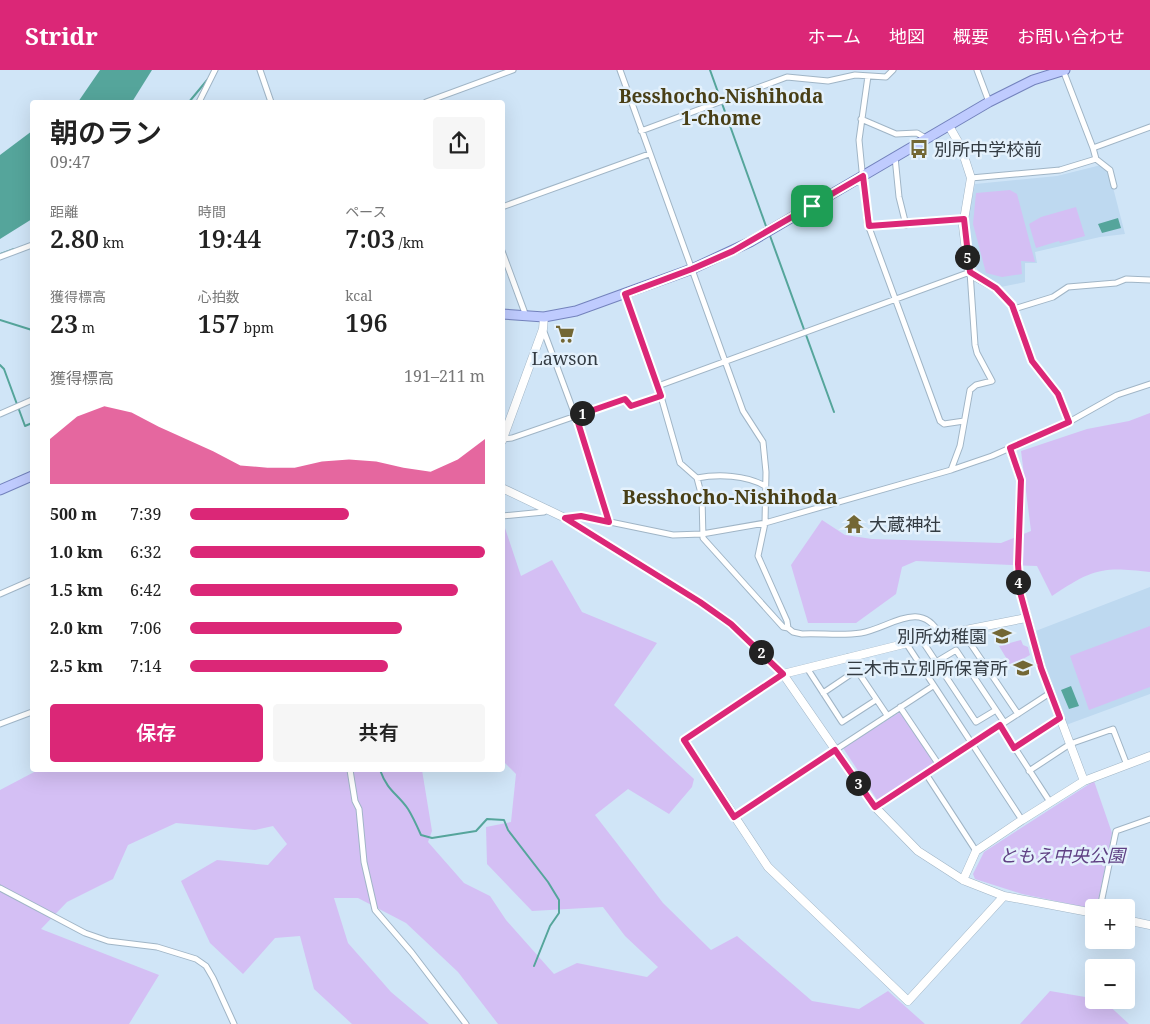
<!DOCTYPE html>
<html lang="ja">
<head>
<meta charset="utf-8">
<style>
	:root { --surface:#fff; --page:#f6f6f6; --text:#222; --muted:#767676; --accent:#db2777 }
	body { margin:0; font-family:"Noto Serif","Noto Sans JP",serif; background:var(--page); color:var(--text); height:100vh; display:flex; flex-direction:column; font-size:19px; white-space:nowrap }
	* { box-sizing:border-box; margin:0 }
	p { font-size:16px; color:var(--muted) }
	.icon { flex:none; width:28px; height:28px; fill:none; stroke:currentColor; stroke-width:2; stroke-linecap:round; stroke-linejoin:round }
	.map { position:relative; flex:1; overflow:hidden }
	.sheet { position:absolute; left:30px; top:30px; width:475px; height:672px; display:flex; flex-direction:column; background:var(--surface); border-radius:5px; box-shadow:0 5px 20px #0002 }
	.sheet>* { flex:none }
	.tools { position:absolute; left:1085px; top:829px; display:grid; gap:10px }
	.tools a { display:grid; place-items:center; width:50px; height:50px; border-radius:5px; background:var(--surface); box-shadow:0 5px 20px #0002; font-size:25px }
	.pin { position:absolute; display:grid; place-items:center; width:42px; height:42px; color:#fff; margin:-21px; border-radius:10px; box-shadow:0 2px 8px #0006 }
	.km { position:absolute; width:25px; height:25px; margin:-12px; border-radius:50%; background:#222; color:#fff; font-size:14px; line-height:25px; text-align:center }
	.round { display:grid; place-items:center; flex:none; width:52px; height:52px; border-radius:5px; background:var(--page) }
	.summary { display:flex; align-items:center; justify-content:space-between; height:85px; padding:0 20px }
	h1 { font-size:28px; font-weight:600; line-height:38px }
	.metrics { display:grid; grid-template-columns:repeat(3,1fr); gap:8px; height:85px; padding:5px 20px }
	.metrics div { display:grid; align-content:center }
	.metrics b { font-size:25px; font-weight:600 }
	.metrics small { font-size:14px; font-weight:400 }
	.metrics p { font-size:14px }
	.chart { height:140px; padding:10px 20px }
	.chart p { display:flex; justify-content:space-between }
	.chart svg { width:100%; height:90px; margin-top:5px; fill:var(--accent); opacity:.7 }
	.cta { display:flex; gap:10px; margin-top:auto; padding:10px 20px }
	.cta a { flex:1; height:58px; border-radius:5px; background:var(--accent); color:#fff; font-size:20px; font-weight:600; line-height:58px; text-align:center }
	.cta a+a { background:var(--page); color:var(--text) }
	ul { padding:0 20px; list-style:none; font-size:16px }
	li { display:grid; grid-template-columns:80px 60px 1fr; align-items:center; height:38px }
	li i { height:12px; border-radius:6px; background:var(--accent) }
	header { display:flex; align-items:center; gap:30px; box-sizing:border-box; height:70px; padding:0 25px; background:var(--accent); color:#fff }
	header strong { font-size:24px }
	nav { display:flex; gap:28px; margin-inline-start:auto; font-size:18px }
	.map>svg:first-child { display:block }
	.built { fill:#bed9f0 }
	.green { fill:#d4bff4 }
	.water { fill:#55a59b }
	.lines { fill:none; stroke-linecap:round; stroke-linejoin:round }
	.stream { stroke:#55a59b; stroke-width:2 }
	.street-casing { stroke:#a0b5c6; stroke-width:7 }
	.secondary-casing { stroke:#a0b5c6; stroke-width:9 }
	.primary-casing { stroke:#7382bc; stroke-width:11 }
	.street { stroke:#fff; stroke-width:5 }
	.secondary { stroke:#fff; stroke-width:8 }
	.primary { stroke:#bfcbfe; stroke-width:9 }
	.route-casing { stroke:#fff; stroke-width:10 }
	.route { stroke:#db2777; stroke-width:6 }
	.labels { text-anchor:middle; dominant-baseline:central; stroke-width:5; stroke-linejoin:round; paint-order:stroke }
	.poi-label { font-size:18px; fill:#333b42; stroke:#e4f1fc; text-anchor:start }
	.park-label { font-size:18px; font-style:italic; fill:#5f4083; stroke:#e4f1fc }
	.neighbourhood-label { font-size:19px; font-weight:bold; fill:#493f16; stroke:#e4f1fc }
	.quarter-label { font-size:20px; font-weight:bold; fill:#493f16; stroke:#e4f1fc }
</style>
</head>
<body>
<header>
<strong>Stridr</strong>
<nav><a>ホーム</a><a>地図</a><a>概要</a><a>お問い合わせ</a></nav>
</header>
<div class="map">
<svg width="1150" height="954" viewBox="0 0 1150 954">
	<rect width="100%" height="100%" fill="#d0e5f7"/>
	<path class="built" d="M1101,95l8,7 16,62 -25,3 -65,15 2,11h-12v19l-24,5 -22,-14 -5,-10 -6,-45 7,-34 82,-8z
		M1150,517v107l-84,31 -33,-93z"/>
	<path class="green" d="M1010,120l7,4 18,68 -14,-1 1,13 -20,3 -16,-4 -13,-49 3,-31z
		M1076,137l9,29 -25,7 -1,-2 -23,7 -7,-24 12,-7z
		M1150,343v159c-48,-6 -58,-3 -98,24l-15,-30 -121,-5 -14,6 -6,27 -40,29h-48l-17,-58 31,-45 23,15 27,4 129,4 30,-12 -10,-80 66,-22 42,-8z
		M502,455h2l17,51 31,-16 30,52 75,31 -43,62 80,74 -2,8 -23,27 -41,-25 -33,26 68,88 48,47 26,-14 75,65 47,8 29,-18 37,33h-427l-40,-52 -52,-49 -48,-25h-24l14,45 43,49 38,32h-77l-38,-35 -14,-53 -25,2 -32,36 -33,-31 -29,-62 36,-21 51,5 19,-21 -14,-18 -18,4 -79,-7 -48,22 -15,34 -46,23 -26,27 118,46 -30,49h-129v-234l38,-20h384l10,61 -4,11 36,41 26,13 16,24 48,54 23,-11 70,14 11,-10 -33,-31 -22,-29 -71,4 -45,-47 -1,-37 25,-5 5,-48 -14,-14z
		M1150,556v61l-61,23 -19,-54z
		M1021,570l2,5 5,2 2,8 -19,11 -12,-20z
		M900,642l36,52 -58,37 -35,-53z
		M1094,711l18,52 -15,74 -3,2 -72,-15 -47,-15 -2,-5 11,-22z
		M1050,921l53,9 26,24h-109z"/>
	<path class="water" d="M100,0h52l-20,32h-54z
		M32,61v88l-32,20v-84z
		M1118,148l3,10 -19,5 -4,-9z
		M1071,616l8,20 -10,3 -8,-19z"/>
	<g class="lines">
		<path class="stream" d="M710,0l57,159
			M189,32l19,-23
			M769,163l65,179
			M0,184l14,-5
			M0,250l32,10
			M0,295l4,4 21,57 7,-3
			M32,366l-1,1 1,4
			M380,700c8,22 17,23 28,39 5,8 9,17 13,26l11,3 44,-7 11,-12 17,1 4,10 40,52 11,18v13l-9,13 -16,40"/>
		<g class="street-casing">
			<path id="street" d="M260,0l11,32
				M620,0l123,341 20,31 3,30 -1,51 -7,33 29,65 1,7 5,4 9,2c19,-1 40,2 59,-1 29,-5 60,-35 79,2
				M977,0l12,32
				M1063,0l30,78
				M868,6l-9,64 8,82 73,199 4,3 20,-3
				M199,32l16,-32
				M426,32l87,-32
				M861,49l35,15 21,-1 10,6
				M641,61l146,-54 41,4 27,-6 31,2 7,-7
				M895,87l4,40 7,28
				M1096,89l14,11 4,16
				M971,108l89,-8 36,-11 -3,-11 57,-21
				M502,137l147,-53
				M869,156l95,-7
				M502,181l24,65
				M0,187l32,-12
				M625,224l33,92 22,77 17,15 5,19 1,41 80,89 5,1
				M1014,239l39,-12 15,-10 48,-4 10,-4 24,1
				M543,259l43,116 23,76
				M658,316l312,-114 5,73 2,8 15,28 -16,4 -6,5 -10,56 -9,24
				M0,344l32,-14
				M503,369l9,-1 113,-39 6,7 30,-10
				M697,408c21,-4 49,-3 68,8
				M502,446l42,-4 4,-3
				M565,448l16,-2 92,19 29,-1 63,-11 186,-53 41,-14 77,-34 48,-27 33,-11
				M0,524l32,-14
				M962,561l56,83
				M921,569l55,83 20,-12 8,12
				M906,573l116,177
				M848,587l39,58
				M936,592l20,-12 40,60
				M807,598l35,54 34,-22
				M823,623l34,-23
				M900,637l39,58
				M0,654l32,-12
				M1000,655l50,77
				M1014,678l46,-30
				M350,700l5,31 4,8 5,53 11,48 37,43 54,71
				M1029,701l41,-27 43,-15 14,36
				M926,704l50,77
				M875,737l175,-114
				M733,747l200,-131
				M0,818l85,45 23,8 49,6 39,12 10,7 7,12 21,46
				M1100,838l16,-77 34,-12"/>
		</g>
		<g class="secondary-casing">
			<path id="secondary" d="M949,56l12,21 10,31 -8,48 5,41 8,10 20,11 16,17 20,56 26,33 11,28
				M502,371l41,-112 1,-12
				M1010,378l11,32 -3,84 2,28 21,75 43,114
				M502,418l63,30 135,84 31,22 52,50 92,133 43,44 45,29 41,16 90,17
				M963,810l13,-29 46,-31 62,-39 66,-25
				M1004,826l-96,105 -140,-134 -84,-127 99,-66 157,-39 86,-17
				M1126,850l24,5"/>
		</g>
		<g class="primary-casing">
			<path id="primary" d="M502,244l42,3 32,-6 116,-42 58,-27 239,-140 44,-22 32,-10
				M0,420l32,-14"/>
		</g>
		<use href="#street" class="street"/>
		<use href="#secondary" class="secondary"/>
		<use href="#primary" class="primary"/>
	</g>
	<g class="lines">
		<g class="route-casing">
			<path id="route" d="M863,106l6,50 95,-7 6,53 26,16 16,17 20,56 26,33 11,28 -59,26 11,32 -3,84 2,28 21,76 19,50 -46,30 -14,-23 -125,82 -40,-57 -101,67 -50,-77 99,-66 -52,-50 -31,-22 -135,-84 16,-2 28,6 -33,-106 49,-17 6,7 30,-10 -36,-102 67,-25 41,-18z"/>
		</g>
		<use href="#route" class="route"/>
	</g>
	<defs>
		<g id="bus-bare" transform="scale(1.5)"><path d="M-5-6H5V4H4V6H2V4H-2V6H-4V4H-5ZM-3.5-4V0h7V-4ZM-3.5 1.2v1.5H-2V1.2ZM2 1.2v1.5H3.5V1.2Z" fill="#736734" stroke="#e4f1fc" stroke-width="2.5" paint-order="stroke"/></g>
		<g id="supermarket-bare" transform="scale(1.5)"><path d="M-6-5.5h2.5l.6 2H6L4.5 2H-2.5L-4.4-4H-6ZM-1.5 3.2a1.3 1.3 0 1 0 .1 0ZM3 3.2a1.3 1.3 0 1 0 .1 0Z" fill="#736734" stroke="#e4f1fc" stroke-width="2.5" paint-order="stroke"/></g>
		<g id="temple-bare" transform="scale(1.5)"><path d="M0-6L5-2H3V0L6.5 2.5H4V6H1.5V3h-3V6H-4V2.5H-6.5L-3 0V-2H-5Z" fill="#736734" stroke="#e4f1fc" stroke-width="2.5" paint-order="stroke"/></g>
		<g id="school-bare" transform="scale(1.5)"><path d="M0-5L7-2L0 1L-7-2ZM-4 1L0 2.5L4 1V4Q0 6-4 4Z" fill="#736734" stroke="#e4f1fc" stroke-width="2.5" paint-order="stroke"/></g>
	</defs>
	<g fill-rule="evenodd">
		<use href="#bus-bare" x="919" y="79"/>
		<use href="#supermarket-bare" x="565" y="264"/>
		<use href="#temple-bare" x="854" y="454"/>
		<use href="#school-bare" x="1002" y="566"/>
		<use href="#school-bare" x="1023" y="598"/>
	</g>
	<g class="labels">
		<g class="poi-label">
			<text x="934" y="79">別所中学校前</text>
			<text x="565" y="288" text-anchor="middle">Lawson</text>
			<text x="869" y="454">大蔵神社</text>
			<text x="987" y="566" text-anchor="end">別所幼稚園</text>
			<text x="1008" y="598" text-anchor="end">三木市立別所保育所</text>
		</g>
		<g class="park-label">
			<text x="1062" y="785">ともえ中央公園</text>
		</g>
		<g class="neighbourhood-label">
			<text x="721" y="26">Besshocho-Nishihoda<tspan x="721" dy="22">1-chome</tspan></text>
		</g>
		<g class="quarter-label">
			<text x="730" y="426">Besshocho-Nishihoda</text>
		</g>
	</g>
</svg>
<div class="tools">
<a>+</a>
<a>−</a>
</div>
<div class="pin" style="left:812px;top:136px;background:#1e9e55"><svg class="icon" aria-label="arrive" viewBox="0 0 24 24"><path d="M6 21V4h12l-3 4 3 4H6"/></svg></div>
<b class="km" style="left:582px;top:343px">1</b>
<b class="km" style="left:761px;top:582px">2</b>
<b class="km" style="left:858px;top:713px">3</b>
<b class="km" style="left:1018px;top:512px">4</b>
<b class="km" style="left:967px;top:187px">5</b>
<section class="sheet">
<div class="summary"><div><h1>朝のラン</h1><p>09:47</p></div><a class="round"><svg class="icon" aria-label="share" viewBox="0 0 24 24"><path d="M12 15V3M7 8l5-5 5 5M5 13v7h14v-7"/></svg></a></div>
<div class="metrics">
<div><p>距離</p><b>2.80<small> km</small></b></div>
<div><p>時間</p><b>19:44</b></div>
<div><p>ペース</p><b>7:03<small> /km</small></b></div>
</div>
<div class="metrics">
<div><p>獲得標高</p><b>23<small> m</small></b></div>
<div><p>心拍数</p><b>157<small> bpm</small></b></div>
<div><p>kcal</p><b>196</b></div>
</div>
<div class="chart"><p><span>獲得標高</span>191–211 m</p>
<svg viewBox="0 0 160 44" preserveAspectRatio="none"><path d="M0 44V22L10 11L20 6L30 9L40 16L50 22L60 28L70 35L80 36L90 36L100 33L110 32L120 33L130 36L140 38L150 32L160 22V44z"/></svg>
</div>
<ul>
<li><b>500 m</b>7:39<i style="width:54%"></i></li>
<li><b>1.0 km</b>6:32<i style="width:100%"></i></li>
<li><b>1.5 km</b>6:42<i style="width:91%"></i></li>
<li><b>2.0 km</b>7:06<i style="width:72%"></i></li>
<li><b>2.5 km</b>7:14<i style="width:67%"></i></li>
</ul>
<div class="cta"><a>保存</a><a>共有</a></div>
</section>
</div>
</body>
</html>
